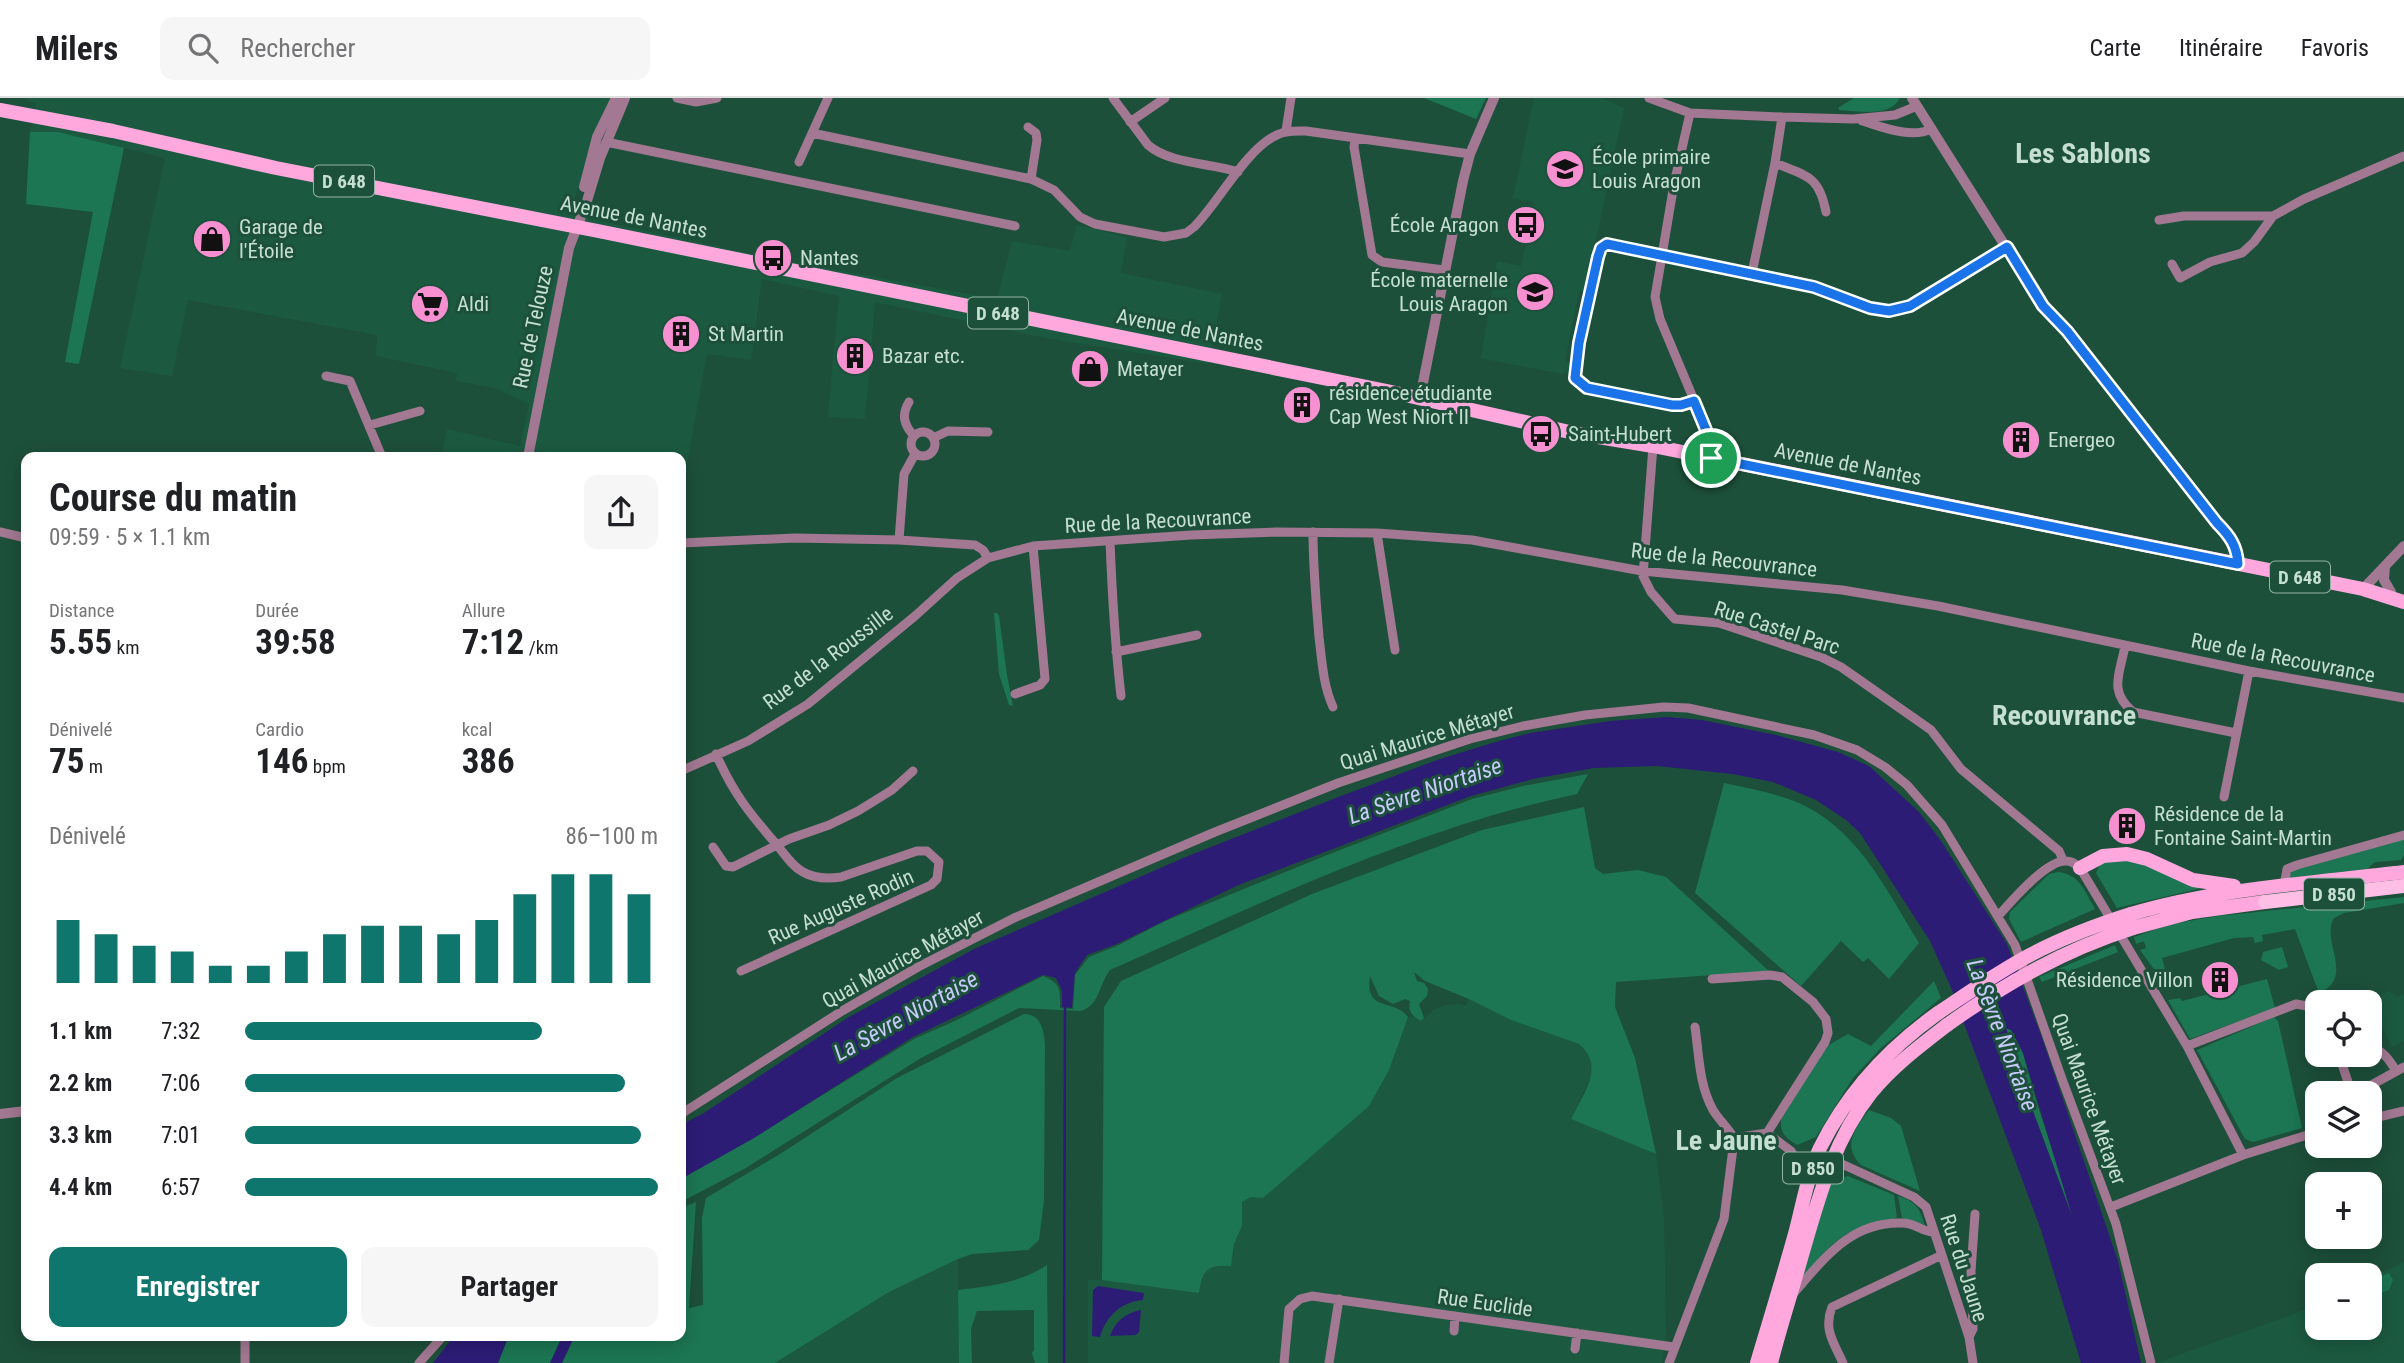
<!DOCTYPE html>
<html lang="fr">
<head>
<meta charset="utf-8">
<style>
	:root { --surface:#fff; --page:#f6f6f6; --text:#202124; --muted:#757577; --line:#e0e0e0; --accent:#0f766e }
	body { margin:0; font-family:"Roboto Condensed",sans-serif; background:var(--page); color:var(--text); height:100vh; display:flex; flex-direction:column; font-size:26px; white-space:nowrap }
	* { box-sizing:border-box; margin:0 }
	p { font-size:23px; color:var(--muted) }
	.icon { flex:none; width:38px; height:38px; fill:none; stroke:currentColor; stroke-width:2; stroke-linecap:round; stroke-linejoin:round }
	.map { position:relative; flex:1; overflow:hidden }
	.details { position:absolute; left:21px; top:354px; width:665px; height:889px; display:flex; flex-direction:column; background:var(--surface); border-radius:14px; box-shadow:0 4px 18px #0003 }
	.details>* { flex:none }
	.buttons { position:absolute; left:2305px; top:892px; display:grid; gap:14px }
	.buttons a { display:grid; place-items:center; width:77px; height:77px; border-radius:14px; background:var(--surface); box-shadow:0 4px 18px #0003; font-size:35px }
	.pin { position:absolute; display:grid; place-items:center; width:60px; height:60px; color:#fff; margin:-30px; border:4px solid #fff; border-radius:50%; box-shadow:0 2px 7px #0007 }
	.round { display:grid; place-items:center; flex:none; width:74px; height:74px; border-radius:14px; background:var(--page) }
	.headline { display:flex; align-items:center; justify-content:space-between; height:119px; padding:0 28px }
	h1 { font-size:38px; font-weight:700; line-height:52px }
	.stats { display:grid; grid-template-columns:repeat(3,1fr); gap:10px; height:119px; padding:7px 28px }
	.stats div { display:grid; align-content:center }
	.stats b { font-size:35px; font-weight:700 }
	.stats small { font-size:19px; font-weight:400 }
	.stats p { font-size:19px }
	.chart { height:196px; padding:14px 28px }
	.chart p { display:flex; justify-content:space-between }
	.chart svg { width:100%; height:126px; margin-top:7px; stroke:var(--accent); stroke-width:6 }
	.action { display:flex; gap:14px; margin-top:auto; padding:14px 28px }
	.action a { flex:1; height:80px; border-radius:14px; background:var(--accent); color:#fff; font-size:28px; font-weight:700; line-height:80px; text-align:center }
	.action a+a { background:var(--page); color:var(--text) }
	ul { padding:0 28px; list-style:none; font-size:23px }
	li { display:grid; grid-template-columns:112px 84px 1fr; align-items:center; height:52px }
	li i { height:18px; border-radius:9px; background:var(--accent) }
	header { display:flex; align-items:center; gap:42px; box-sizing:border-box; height:98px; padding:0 35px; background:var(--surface); border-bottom:2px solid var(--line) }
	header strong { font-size:33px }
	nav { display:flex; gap:38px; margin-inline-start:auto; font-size:24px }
	.search { width:490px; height:63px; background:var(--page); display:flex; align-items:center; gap:18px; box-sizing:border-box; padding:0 24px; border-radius:14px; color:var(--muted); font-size:26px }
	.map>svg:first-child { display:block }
	.built { fill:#1b5a40 }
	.green { fill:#1c7653 }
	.water { fill:#2c1c76; fill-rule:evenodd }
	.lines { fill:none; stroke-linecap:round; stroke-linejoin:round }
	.stream { stroke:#2c1c76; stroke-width:2.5 }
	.minor { stroke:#a37892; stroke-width:9 }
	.tertiary { stroke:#a37892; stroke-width:10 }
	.primary { stroke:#ffa8de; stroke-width:14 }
	.trunk { stroke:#febee5; stroke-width:14 }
	.primary-bridge { stroke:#ffa8de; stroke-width:14 }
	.route-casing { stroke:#fff; stroke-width:14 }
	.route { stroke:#1a73e8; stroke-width:9 }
	.labels { text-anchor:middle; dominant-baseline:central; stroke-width:6; stroke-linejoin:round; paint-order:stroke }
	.shield { fill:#1d503a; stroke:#93b4a4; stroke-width:2 }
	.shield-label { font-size:19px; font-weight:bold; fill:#c5dfd1 }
	.poi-label { font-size:21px; fill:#c5dfd1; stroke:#1d503a; text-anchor:start }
	.street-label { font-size:21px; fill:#c5dfd1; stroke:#1d503a }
	.water-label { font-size:23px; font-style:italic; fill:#c7cafc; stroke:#1d503a }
	.district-label { font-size:28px; font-weight:bold; fill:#c5dfd1; stroke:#1d503a }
</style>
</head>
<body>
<header>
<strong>Milers</strong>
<div class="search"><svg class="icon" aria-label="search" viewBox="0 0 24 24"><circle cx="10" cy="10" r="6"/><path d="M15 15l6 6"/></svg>Rechercher</div>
<nav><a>Carte</a><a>Itinéraire</a><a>Favoris</a></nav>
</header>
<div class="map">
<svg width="2404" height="1265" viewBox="0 0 2404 1265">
	<rect width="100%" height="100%" fill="#1d503a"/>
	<path class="built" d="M25,0h591l-48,116 198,43 231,42 15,-58 58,10 7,-26 50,12 -6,36 101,21 -13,70 -158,-25 -176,-37 -10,117 -37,-2 11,-121 -77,-17 -11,81 -44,-6 -26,143v-40h-240l6,-28 73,17 9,-42 -34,-16 -39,-7 1,-8 -81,-17 1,-21 -189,-35 -16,76 -52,-8 45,-210 -107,-26h-28l6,-28z
		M1534,0h68l22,10 -39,184 -6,-1 -14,71 5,1 -1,7 -7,4 -81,-16 16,-97 24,5 5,-22 8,-42 -21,-4z
		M2389,893l9,6 6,-3v47l-12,6 -23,-46z
		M1469,901l42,21 68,24 9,8 5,15 -2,9 -20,43 85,35 8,64 2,116 -4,29h-574v-83h113l7,-12 26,-14v-10l8,-18v-24l9,-5 13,1 125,-128 19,-53h6l7,4 13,-11 11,-5 13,-1 8,2z
		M958,1161l1,104h-184l114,-71z
		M2404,1164v101h-248l138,-49 23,-10v24h53v-50z"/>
	<path class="green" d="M1424,0h62l-10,21z
		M1854,0h46c-11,20 -41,13 -61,12l-1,-2z
		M30,34h28l66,16 -45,216 -14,-2 28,-150 -67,-8z
		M994,515h3l2,3 8,59 6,31 -4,-1 -10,-31z
		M1588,676l-11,20c-163,34 -315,109 -467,176 -11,14 -10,35 -29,41l-62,-3 -98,50 -177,111 -63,33v-23l73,-42 160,-98 43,-19 86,-44c19,8 17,14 17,32l13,1 2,-34 14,-18 28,-11 48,-25 162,-66 145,-56 51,-13z
		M1724,685c28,6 58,11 83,24 54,28 81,86 112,136l-30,36 -21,-21 -5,4 -22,-21 -40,45 -106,-93z
		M1584,709l11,61 8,6 35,-4 28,7 103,94 -153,11 -1,25 20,51 21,96 -85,-35c12,-26 35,-52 8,-75l-68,-24 -42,-21 -44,-18 -11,-9 3,9 7,2 4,6 -1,7 -8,8 5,14 -3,3c-9,-5 -13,-9 -11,-20l-5,-2 -12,5 -14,-8 -9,-20c-6,37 24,22 38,41l-19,53 -20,36 -106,92 -12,-1 -9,5v24l-8,18 -3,22c-23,-2 -29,4 -32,27l-97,-13 2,-273 17,-26 191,-87 170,-64z
		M2404,741v16l-3,5 -26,2 -8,7 -78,9 3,-8z
		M2121,758l81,32 -85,20 -21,-35 6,-14z
		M2058,774c22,2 27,20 37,37l-74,33 -12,-23 1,-7 39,-38z
		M2404,799v6l-60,10 -10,5c-14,23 22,59 -15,75l-24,-64 -33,6 1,6 -8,2 -2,-6 -19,1 -72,20 3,11 -9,3 -16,-22 6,-2 -2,-7 -8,3 -2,-7 37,-13 47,-8z
		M2115,847l3,7 -76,30 -3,-5z
		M2282,849l6,20 -9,3 -18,-10 2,-8z
		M2267,881l8,29 -85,31 -22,-39 12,-2 2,3z
		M1934,883l7,17 -60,50 -28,30 -37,59 -19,8c-12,-7 -17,-12 -16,-26l46,-73 21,-12 23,12z
		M1024,916c17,0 20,16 21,31l-1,155 -5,40 -11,10 -56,4 -14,5 -69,33 -114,71h-213l13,-28h106v-127l15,-6 -7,106 14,-3 -1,-87 4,-20 74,-44 117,-76z
		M2274,919l4,4 24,107 -49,14 -8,-3 -48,-89z
		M2006,930l6,3 11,22 10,38 40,123 -1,2 -38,-102z
		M1869,1012l22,8 10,8 19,65 -59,-26c-20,-20 -5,-37 8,-55z
		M1848,1078l46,19 3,23c-53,10 -61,20 -95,60l26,-92 5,-6z
		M1898,1098c19,6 22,13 27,30l-23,-8z
		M1047,1167l1,98h-13l-3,-10 2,-3v-40l-57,1 -6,18 1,34h-13l-1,-73c32,-4 62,-7 89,-25z
		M2389,1175l4,7 -4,10 -19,7v-16z
		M509,1237h54l-13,28h-52z"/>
	<path class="water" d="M1667,619l35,3 74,15 62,17 31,14 50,46 22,29 66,103 35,94 76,223 23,102h-60l-40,-133 -78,-209 2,-2 -35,-78 -70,-108 -14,-13 -30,-20 -43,-18 -41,-8 -75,-8 -63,2 -61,11 -62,17 -235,90 -119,58 -30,11 -12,18 -3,35 -10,-1v-16l-6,-13 -13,-3 -130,62 -159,101 -73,41v-54l23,-12 145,-96 125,-68 214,-93 153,-60 96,-36 55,-17 38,-10 80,-12zM2006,930l5,2 12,23 49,163 -38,-102z
		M1098,1188l46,7 -1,7c-22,2 -37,16 -43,37l-8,-1 1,-46z
		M1141,1212l-2,22 -3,3 -26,1c5,-15 16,-23 31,-26z
		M455,1237h54l-11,28h-65z
		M563,1237h12l-13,28h-12z"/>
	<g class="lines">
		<path class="stream" d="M1064,1265l1,-356"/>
		<path class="minor" d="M677,0l19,4 21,-4
			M1113,0l35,47c22,19 62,18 90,27
			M1649,0l41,15 92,4 71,2 42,-4 22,-9
			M1690,15l-16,71 -19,113 5,22 47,112 5,19 -1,8
			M1862,23c21,6 48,18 70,8
			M1130,24l35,-24
			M1028,29l8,6 1,7 -6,39
			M1286,33l5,-33
			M812,35l219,46 23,11 26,27 15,7 69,13 22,-4 8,-6c25,-25 53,-80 85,-93 9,-4 18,-3 27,-3l164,23
			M1355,40l-1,9 18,108 10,7 62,8
			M606,44l409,84
			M799,64l29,-64
			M1775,65c31,13 44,12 51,49
			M2159,122l25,-4h89l31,-17 100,-43
			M2172,166l8,14 30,-16 32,-9 12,-11 19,-26
			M1752,175l23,-110 7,-46
			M326,278l24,5 32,76
			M1694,303l-13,4h-9l-85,-17 -12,-10 4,-35 19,-86 6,-11 9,-2 201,43 56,21 14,3 26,-5 97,-59
			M909,304c-8,13 -5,23 5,34
			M370,327l50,-14
			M911 346a12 12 0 1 1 24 0a12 12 0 1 1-24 0Z
			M933,340l15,-7 40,1
			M1653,348l-10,130 8,16 21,24 3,3 44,4 102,34 20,10 90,63 30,39 98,82 4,9
			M0,434l26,6
			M1313,434c0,35 3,70 6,105 3,24 4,48 14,70
			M1377,435l18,117
			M899,442l5,-66 11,-20
			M1110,443c2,52 5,103 11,155
			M681,445l114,-5 104,2 76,5 8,5 5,8
			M2125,548c-5,28 -17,45 8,66l103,21
			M1116,554l81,-17
			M1015,596l25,-9 5,-6 -12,-133
			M716,656c17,39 34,60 61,91 8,10 15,21 26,27 12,7 25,7 38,5l76,-26h10l12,11 -2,17 -6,6 -190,86
			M681,673l67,-30 60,-37 107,-88 42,-38 31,-20 45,-12 158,-11 85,-3 101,1 95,7 170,31 200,19 96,16 311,65 155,27
			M2224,699l25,-126
			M713,749l13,19 7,1 56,-28 40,-14 29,-14 34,-21 21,-19
			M2284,788l3,-17 10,-4 107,-30
			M1998,818c13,-14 48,-56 68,-55 5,0 10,3 14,7l107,178 56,109
			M1712,881l58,-4 12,2 31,25 13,17 2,14 -3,9 -58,91
			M2187,948l109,-42 11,2 10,9
			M2370,948c13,5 19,13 26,25
			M2339,957l13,39
			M2355,996l49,-27
			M681,1016l161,-103 76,-44 96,-49 201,-86 123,-49 132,-44 53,-13 62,-11 79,-8 24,1 126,27 43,15 28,17 22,18 35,40 73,120 47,134 54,145 35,139
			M2370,1021l34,-8
			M1767,1035l24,18 17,29
			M1734,1040l33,-5
			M1831,1061l83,38 12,10 43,130 4,26
			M2111,1109l132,-52 74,-23
			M1792,1197c32,-36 58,-74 111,-72 12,0 19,9 31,9
			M1454,1233l1,-15
			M245,1237v28
			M1969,1239l4,-8 -2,-58 4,-57
			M1575,1251l2,-16
			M419,1265l25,-28
			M1284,1265l5,-54 11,-10 12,-3 362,51
			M1329,1265l10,-64
			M1669,1265l55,-144 9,-71 1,-10c-6,-10 -15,-18 -21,-28 -14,-25 -14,-55 -18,-83
			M1843,1265c-9,-20 -20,-34 -11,-56l110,-52"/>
		<path class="tertiary" d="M1912,0l131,208 24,25 150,192c13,13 20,23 21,41
			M584,89l13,-50 19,-39
			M1420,300l43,-217 7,-27 24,-56
			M528,359l41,-209 18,-47 13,-43 25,-60
			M2385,468l-1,14 7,12
			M2363,491l41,-43
			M0,1016l26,-3"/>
		<path class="primary" d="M0,12l113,21 163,37 322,63 789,160 187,42 79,13 710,143 41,13
			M2080,770l23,-12 24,-2 20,5 46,21 41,6
			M2131,816c88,-26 182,-31 273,-42
			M2133,830l59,-16 73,-10
			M1757,1265c13,-44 27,-89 39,-133 7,-27 12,-56 24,-82 27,-55 69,-100 118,-135
			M1771,1265c9,-36 21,-72 31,-108 17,-58 31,-114 69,-162 22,-27 49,-47 76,-68"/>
		<path class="trunk" d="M2265,804l139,-16"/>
		<path class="primary-bridge" d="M1938,915c30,-20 60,-41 92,-58 32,-17 66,-30 101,-41
			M1947,927c59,-42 117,-75 186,-97"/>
	</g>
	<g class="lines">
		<g class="route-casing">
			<path id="route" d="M1607,146l207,43 56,21 19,3 21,-5 97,-59 36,59 24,25 150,192c13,13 20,23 21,41l-527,-106v-16l-17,-41 -13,4h-9l-85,-17 -12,-10 4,-35 19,-86 3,-9z"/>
		</g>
		<use href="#route" class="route"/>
	</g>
	<defs>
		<g id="school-disc" transform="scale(2.0125)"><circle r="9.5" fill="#f690d0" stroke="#1d503a"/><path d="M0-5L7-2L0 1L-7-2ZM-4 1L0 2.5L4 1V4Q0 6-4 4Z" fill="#111"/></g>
		<g id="bus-disc" transform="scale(2.0125)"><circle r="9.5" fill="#f690d0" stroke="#1d503a"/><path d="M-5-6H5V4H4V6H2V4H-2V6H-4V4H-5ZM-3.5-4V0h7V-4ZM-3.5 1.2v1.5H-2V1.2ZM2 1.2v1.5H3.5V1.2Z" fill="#111"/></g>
		<g id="shop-disc" transform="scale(2.0125)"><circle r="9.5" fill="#f690d0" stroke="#1d503a"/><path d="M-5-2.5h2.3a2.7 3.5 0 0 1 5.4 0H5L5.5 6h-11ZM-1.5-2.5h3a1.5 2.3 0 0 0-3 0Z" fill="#111"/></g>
		<g id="supermarket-disc" transform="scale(2.0125)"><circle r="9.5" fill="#f690d0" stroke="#1d503a"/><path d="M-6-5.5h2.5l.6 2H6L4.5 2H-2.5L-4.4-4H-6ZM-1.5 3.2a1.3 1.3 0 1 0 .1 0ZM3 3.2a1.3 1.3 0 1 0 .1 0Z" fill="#111"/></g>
		<g id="building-disc" transform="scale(2.0125)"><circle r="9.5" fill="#f690d0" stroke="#1d503a"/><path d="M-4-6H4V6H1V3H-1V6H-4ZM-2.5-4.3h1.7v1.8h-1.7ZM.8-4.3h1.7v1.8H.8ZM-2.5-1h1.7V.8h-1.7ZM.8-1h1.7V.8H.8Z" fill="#111"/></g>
	</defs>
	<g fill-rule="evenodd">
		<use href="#school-disc" x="1565" y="71"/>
		<use href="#bus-disc" x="1526" y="127"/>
		<use href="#shop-disc" x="212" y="141"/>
		<use href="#bus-disc" x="773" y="160"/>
		<use href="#school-disc" x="1535" y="194"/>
		<use href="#supermarket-disc" x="430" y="206"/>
		<use href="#building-disc" x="681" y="236"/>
		<use href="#building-disc" x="855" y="258"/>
		<use href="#shop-disc" x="1090" y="271"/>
		<use href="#building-disc" x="1302" y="307"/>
		<use href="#bus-disc" x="1541" y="336"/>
		<use href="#building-disc" x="2021" y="342"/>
		<use href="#building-disc" x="2127" y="728"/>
		<use href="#building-disc" x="2220" y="882"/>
	</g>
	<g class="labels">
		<g class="shield">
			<rect x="314" y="67.5" width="60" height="31" rx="5"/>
			<rect x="968" y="199.5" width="60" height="31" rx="5"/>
			<rect x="2270" y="463.5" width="60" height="31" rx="5"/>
			<rect x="2304" y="780.5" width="60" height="31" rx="5"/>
			<rect x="1783" y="1054.5" width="60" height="31" rx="5"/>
		</g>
		<g class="shield-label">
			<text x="344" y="83">D 648</text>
			<text x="998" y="215">D 648</text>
			<text x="2300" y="479">D 648</text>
			<text x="2334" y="796">D 850</text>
			<text x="1813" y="1070">D 850</text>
		</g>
		<g class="poi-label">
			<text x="1592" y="59">École primaire<tspan x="1592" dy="24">Louis Aragon</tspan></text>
			<text x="1499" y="127" text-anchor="end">École Aragon</text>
			<text x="239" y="129">Garage de<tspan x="239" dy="24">l'Étoile</tspan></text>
			<text x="800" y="160">Nantes</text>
			<text x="1508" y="182" text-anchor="end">École maternelle<tspan x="1508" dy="24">Louis Aragon</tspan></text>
			<text x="457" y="206">Aldi</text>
			<text x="708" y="236">St Martin</text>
			<text x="882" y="258">Bazar etc.</text>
			<text x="1117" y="271">Metayer</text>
			<text x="1329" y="295">résidence étudiante<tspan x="1329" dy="24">Cap West Niort II</tspan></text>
			<text x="1568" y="336">Saint-Hubert</text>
			<text x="2048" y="342">Energeo</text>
			<text x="2154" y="716">Résidence de la<tspan x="2154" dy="24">Fontaine Saint-Martin</tspan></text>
			<text x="2193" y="882" text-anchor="end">Résidence Villon</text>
		</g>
		<g class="street-label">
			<text transform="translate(634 119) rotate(11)">Avenue de Nantes</text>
			<text transform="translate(533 229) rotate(-78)">Rue de Telouze</text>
			<text transform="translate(1190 232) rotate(11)">Avenue de Nantes</text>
			<text transform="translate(1848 366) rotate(11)">Avenue de Nantes</text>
			<text transform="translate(1158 423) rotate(-3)">Rue de la Recouvrance</text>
			<text transform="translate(1724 462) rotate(6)">Rue de la Recouvrance</text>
			<text transform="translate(1777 530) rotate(18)">Rue Castel Parc</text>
			<text transform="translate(828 560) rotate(-37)">Rue de la Roussille</text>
			<text transform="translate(2283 560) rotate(11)">Rue de la Recouvrance</text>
			<text transform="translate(1427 639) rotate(-17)">Quai Maurice Métayer</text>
			<text transform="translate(841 809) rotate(-24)">Rue Auguste Rodin</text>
			<text transform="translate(903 861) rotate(-29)">Quai Maurice Métayer</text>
			<text transform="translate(2089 1001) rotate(70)">Quai Maurice Métayer</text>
			<text transform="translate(1964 1170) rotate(72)">Rue du Jaune</text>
			<text transform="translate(1485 1205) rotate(8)">Rue Euclide</text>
		</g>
		<g class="water-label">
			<text transform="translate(1425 693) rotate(-19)">La Sèvre Niortaise</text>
			<text transform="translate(906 918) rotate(-29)">La Sèvre Niortaise</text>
			<text transform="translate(2002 937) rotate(69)">La Sèvre Niortaise</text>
		</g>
		<g class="district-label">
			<text x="2083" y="55">Les Sablons</text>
			<text x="2064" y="617">Recouvrance</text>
			<text x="1726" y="1042">Le Jaune</text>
		</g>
	</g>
</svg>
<div class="buttons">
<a><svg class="icon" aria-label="locate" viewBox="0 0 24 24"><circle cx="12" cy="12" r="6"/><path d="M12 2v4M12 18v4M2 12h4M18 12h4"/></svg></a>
<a><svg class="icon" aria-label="layers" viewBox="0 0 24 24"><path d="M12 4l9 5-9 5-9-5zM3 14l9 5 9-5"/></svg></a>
<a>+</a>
<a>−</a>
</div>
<div class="pin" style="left:1711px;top:360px;background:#1e9e55"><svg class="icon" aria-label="arrive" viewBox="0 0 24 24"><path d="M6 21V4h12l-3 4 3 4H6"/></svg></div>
<section class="details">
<div class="headline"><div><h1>Course du matin</h1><p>09:59 · 5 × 1.1 km</p></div><a class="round"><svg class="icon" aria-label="share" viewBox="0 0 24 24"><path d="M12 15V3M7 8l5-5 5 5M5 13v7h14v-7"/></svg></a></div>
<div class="stats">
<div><p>Distance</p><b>5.55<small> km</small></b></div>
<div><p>Durée</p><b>39:58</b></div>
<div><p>Allure</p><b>7:12<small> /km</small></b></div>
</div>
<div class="stats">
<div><p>Dénivelé</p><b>75<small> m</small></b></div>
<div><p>Cardio</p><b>146<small> bpm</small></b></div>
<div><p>kcal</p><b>386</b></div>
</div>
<div class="chart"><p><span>Dénivelé</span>86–100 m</p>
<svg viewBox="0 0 160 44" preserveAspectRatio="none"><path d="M5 44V22M15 44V27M25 44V31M35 44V33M45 44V38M55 44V38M65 44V33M75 44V27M85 44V24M95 44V24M105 44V27M115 44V22M125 44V13M135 44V6M145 44V6M155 44V13"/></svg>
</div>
<ul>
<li><b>1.1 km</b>7:32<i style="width:72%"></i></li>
<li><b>2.2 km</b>7:06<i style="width:92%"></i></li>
<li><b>3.3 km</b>7:01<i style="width:96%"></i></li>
<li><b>4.4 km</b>6:57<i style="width:100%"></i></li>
</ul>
<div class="action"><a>Enregistrer</a><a>Partager</a></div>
</section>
</div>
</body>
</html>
